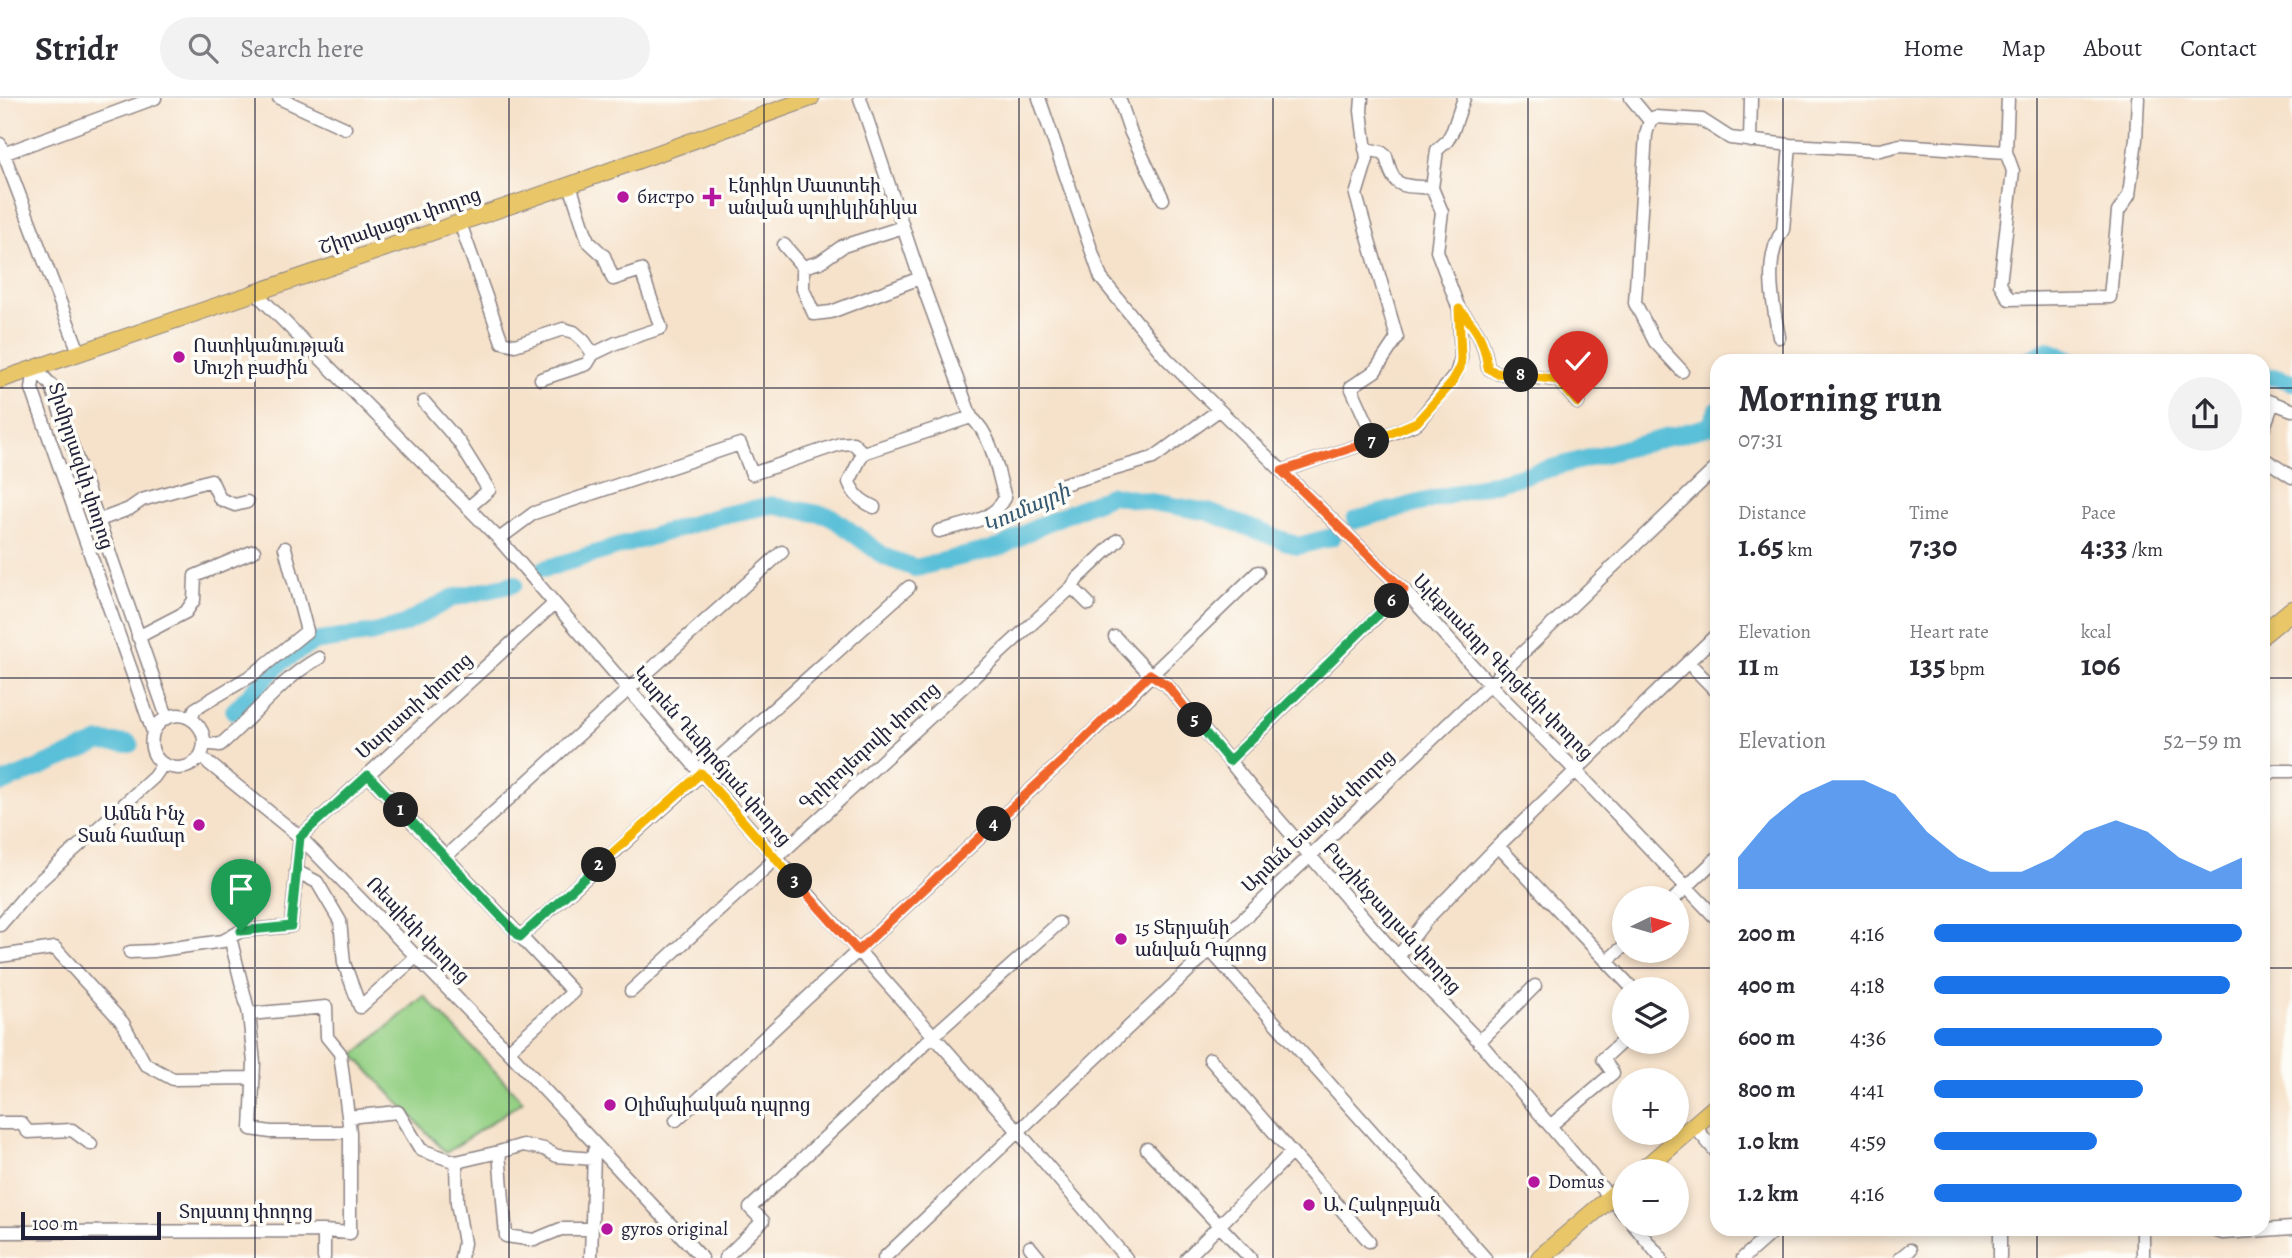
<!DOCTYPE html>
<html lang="en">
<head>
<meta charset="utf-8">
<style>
	:root { --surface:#fff; --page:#f2f2f3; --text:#2b2b33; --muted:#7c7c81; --line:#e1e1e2; --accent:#1a73e8 }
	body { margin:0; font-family:Alegreya,"Noto Serif Armenian",serif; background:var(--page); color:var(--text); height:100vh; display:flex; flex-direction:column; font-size:26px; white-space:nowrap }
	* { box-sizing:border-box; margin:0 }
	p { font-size:23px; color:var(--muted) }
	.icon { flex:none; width:38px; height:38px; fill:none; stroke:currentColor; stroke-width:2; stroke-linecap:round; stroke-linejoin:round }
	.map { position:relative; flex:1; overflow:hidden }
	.sheet { position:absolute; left:1710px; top:256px; width:560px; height:882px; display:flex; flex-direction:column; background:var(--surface); border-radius:21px; box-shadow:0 4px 10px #0003 }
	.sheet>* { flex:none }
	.needle { width:46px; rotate:85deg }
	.controls { position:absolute; left:1612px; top:788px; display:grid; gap:14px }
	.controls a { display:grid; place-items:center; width:77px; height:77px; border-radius:50%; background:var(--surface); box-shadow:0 4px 10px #0003; font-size:35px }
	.scale { position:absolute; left:21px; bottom:18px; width:140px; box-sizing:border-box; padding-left:7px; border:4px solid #22223b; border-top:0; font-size:19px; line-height:24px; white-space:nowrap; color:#22223b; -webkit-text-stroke:5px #fdfcf7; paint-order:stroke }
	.pin { position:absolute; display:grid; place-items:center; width:60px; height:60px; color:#fff; margin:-72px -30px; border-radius:50% 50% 50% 0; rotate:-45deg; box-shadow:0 0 7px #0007 }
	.pin .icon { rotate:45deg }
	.km { position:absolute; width:35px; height:35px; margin:-18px; border-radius:50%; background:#222; color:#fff; font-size:19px; line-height:35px; text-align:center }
	.round { display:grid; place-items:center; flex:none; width:74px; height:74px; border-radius:37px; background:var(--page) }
	.headline { display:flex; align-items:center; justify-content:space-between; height:119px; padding:0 28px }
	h1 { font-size:38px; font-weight:700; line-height:52px }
	.stats { display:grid; grid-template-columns:repeat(3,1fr); gap:10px; height:119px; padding:7px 28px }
	.stats div { display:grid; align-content:center }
	.stats b { font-size:30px; font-weight:700 }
	.stats small { font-size:19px; font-weight:400 }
	.stats p { font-size:19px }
	.chart { height:196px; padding:14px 28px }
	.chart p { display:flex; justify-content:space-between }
	.chart svg { width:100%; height:126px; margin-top:7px; fill:var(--accent); opacity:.7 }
	ul { padding:0 28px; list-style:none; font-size:23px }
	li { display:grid; grid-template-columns:112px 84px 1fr; align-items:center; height:52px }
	li i { height:18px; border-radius:9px; background:var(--accent) }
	header { display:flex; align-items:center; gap:42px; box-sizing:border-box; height:98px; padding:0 35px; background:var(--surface); border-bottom:2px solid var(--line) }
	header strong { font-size:33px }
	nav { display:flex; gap:38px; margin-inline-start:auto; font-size:24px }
	.search { width:490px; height:63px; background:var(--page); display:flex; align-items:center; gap:18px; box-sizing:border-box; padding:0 24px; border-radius:38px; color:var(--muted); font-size:26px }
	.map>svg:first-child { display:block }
	.green { fill:#94d084; stroke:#5b7960; stroke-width:2 }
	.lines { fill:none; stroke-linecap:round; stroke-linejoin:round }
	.river { stroke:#5abfd8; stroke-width:18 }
	.minor-casing { stroke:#8c8283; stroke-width:15 }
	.major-casing { stroke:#8c8283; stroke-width:18 }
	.highway-casing { stroke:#8c8283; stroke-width:20 }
	.minor { stroke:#fff; stroke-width:12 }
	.major { stroke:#e9c769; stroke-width:16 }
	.highway { stroke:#e9c769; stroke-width:18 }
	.split-1-casing { stroke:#fff; stroke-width:14 }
	.split-2-casing { stroke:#fff; stroke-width:14 }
	.split-3-casing { stroke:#fff; stroke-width:14 }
	.split-4-casing { stroke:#fff; stroke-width:14 }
	.split-5-casing { stroke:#fff; stroke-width:14 }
	.split-6-casing { stroke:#fff; stroke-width:14 }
	.split-7-casing { stroke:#fff; stroke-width:14 }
	.split-8-casing { stroke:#fff; stroke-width:14 }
	.split-9-casing { stroke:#fff; stroke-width:14 }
	.split-1 { stroke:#22a559; stroke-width:9 }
	.split-2 { stroke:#22a559; stroke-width:9 }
	.split-3 { stroke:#f5b400; stroke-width:9 }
	.split-4 { stroke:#f0652b; stroke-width:9 }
	.split-5 { stroke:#f0652b; stroke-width:9 }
	.split-6 { stroke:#22a559; stroke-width:9 }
	.split-7 { stroke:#f0652b; stroke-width:9 }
	.split-8 { stroke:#f5b400; stroke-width:9 }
	.split-9 { stroke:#f5b400; stroke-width:9 }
	.grid { fill:none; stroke:#22223b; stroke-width:2; stroke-opacity:0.55 }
	.poi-dot { fill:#b5179e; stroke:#fdfcf7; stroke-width:2.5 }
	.labels { text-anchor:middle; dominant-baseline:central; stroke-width:7; stroke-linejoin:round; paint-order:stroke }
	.poi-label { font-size:19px; fill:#22223b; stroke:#fdfcf7; text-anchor:start }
	.street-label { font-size:19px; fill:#22223b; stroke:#fdfcf7 }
	.water-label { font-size:21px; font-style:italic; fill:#365972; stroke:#fdfcf7 }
</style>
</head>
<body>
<header>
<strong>Stridr</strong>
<div class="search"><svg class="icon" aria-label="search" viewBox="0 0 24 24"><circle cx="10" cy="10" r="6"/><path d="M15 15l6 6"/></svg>Search here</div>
<nav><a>Home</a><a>Map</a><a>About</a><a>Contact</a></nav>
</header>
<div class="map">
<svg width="2292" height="1160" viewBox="0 0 2292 1160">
	<rect width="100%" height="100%" fill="#fdfcf7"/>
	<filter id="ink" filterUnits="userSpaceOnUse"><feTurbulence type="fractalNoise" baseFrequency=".0143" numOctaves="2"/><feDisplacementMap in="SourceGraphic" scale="14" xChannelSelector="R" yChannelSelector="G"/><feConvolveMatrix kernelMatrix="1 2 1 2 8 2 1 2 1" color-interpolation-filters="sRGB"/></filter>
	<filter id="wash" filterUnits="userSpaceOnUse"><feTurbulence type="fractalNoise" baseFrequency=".00686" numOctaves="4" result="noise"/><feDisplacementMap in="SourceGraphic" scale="28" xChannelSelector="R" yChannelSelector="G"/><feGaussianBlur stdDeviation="1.57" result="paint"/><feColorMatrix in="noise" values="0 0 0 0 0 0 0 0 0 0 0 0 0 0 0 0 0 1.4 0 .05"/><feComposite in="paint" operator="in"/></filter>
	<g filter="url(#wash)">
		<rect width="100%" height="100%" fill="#f6e2cb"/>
		<path class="green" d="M424,898l99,105 -77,52 -92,-98z"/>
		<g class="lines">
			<path class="river" d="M2028,262l20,-10 23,10
				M2263,279h14l15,5
				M1355,422l355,-94 7,-15
				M544,471l175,-53 53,-11 58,11 55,41 30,11 86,-21 40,-22 71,-30 96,17 90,34 34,-9
				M234,613l47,-49 32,-20 61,-9 30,-9 48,-26 62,-14
				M0,686l100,-42 30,2"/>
		</g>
	</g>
	<g filter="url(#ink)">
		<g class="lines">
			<g class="minor-casing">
				<path id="minor" d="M279,0l66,30
					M1039,0l62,180 65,80 238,232 85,94 86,86 142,149
					M1119,0l12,35 32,66
					M1362,0l-1,13 6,48 -11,36 41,143 -22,33 -24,16 24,53
					M1631,0l19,23
					M2008,0l-2,54 7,19 -13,113 9,15 101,-2 8,-85 11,-17 7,-56 2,-41
					M1750,43l1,-43
					M0,46l79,208
					M1365,51l16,3 5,4c8,34 14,29 46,32
					M3,56l152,-56
					M460,125l42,119 13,3 48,-16 11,3 10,9 9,13 23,-11 45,-15 -20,-58 -28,9 -9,-23 -16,-15 -18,-56
					M784,147l19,22v22l11,25 17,-2 89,-34
					M803,169l17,-5 23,-16 60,-19
					M254,193l245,248 202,234 316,357 109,128
					M1459,211c19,21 25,31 29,59l9,5 61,7 20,23
					M1779,239c-6,-31 -16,-80 4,-107l7,-85
					M35,270l-3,21 121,343c-12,43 51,49 51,9 0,-7 -4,-14 -9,-19 -15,-13 -34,-6 -42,10
					M35,270l16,17 116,332
					M1682,273l-27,-29 -20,-39 11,-169 4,-13 5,-4 47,3 28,18 60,7 90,5 20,-5 106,7
					M541,281l46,-15 6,-10
					M2263,301l29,11
					M424,304l35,40 30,48 -20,17
					M2263,332l10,-27
					M863,355l-14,29c5,13 12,19 25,25
					M2263,360l29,19
					M1282,373l93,-31 42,-17 39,-49 5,-16 -2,-49 -22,-58 5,-39 -10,-24 5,-38 10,-9 6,-11 11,-32
					M1060,387l93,-27 66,-48
					M97,423l32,-12 13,-9 69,-20 9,19 15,6 12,-3
					M939,433c25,-7 53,-9 66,-33 -8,-27 -12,-62 -34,-81
					M499,441l35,-26 206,-69 12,30 88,-30 13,-1 10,10 108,-36 -51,-139 -60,-180
					M1072,489l17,17
					M138,539l48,-25 8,-12 1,-24 59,-25
					M1115,539l35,37 17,11 86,105 145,167 79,82 147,175
					M1688,564l29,30
					M191,621l4,-10 59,-35 53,-43 -22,-83
					M204,645l16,2c33,-28 61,-66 99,-87
					M200,658l100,81 208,214 194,207
					M1229,663l175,-171
					M368,677l205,217 -65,59
					M2263,679l11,-6h18
					M1498,748l135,143
					M445,759l184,-168 153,-137
					M296,773l21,11 23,39 4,42 16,44 57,-51
					M1675,800l42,-40
					M0,827l30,-35 124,-113 9,-13
					M520,839l389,-350
					M1210,852l275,308
					M130,854l23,-1 70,-10 18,-10 50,-5 9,-89 254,-233
					M0,858l55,-8 68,75 22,41 28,15 80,-1
					M1398,859l29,-38 71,-73 219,-212
					M1607,863l17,-15
					M631,893l441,-404 5,-8 41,-39
					M249,916l77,-7 1,30 13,16 10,79
					M1479,944l56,-56
					M1210,961l159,182
					M348,1019l50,-5 23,38 35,12
					M676,1022l386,-359 196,-189
					M0,1025h21l7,9 44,-2 19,14
					M1550,1028l63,-53 -10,-14 21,-19
					M1694,1028l23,27
					M1147,1051l103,109
					M1632,1125l29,35
					M2000,1130v30
					M2143,1130v30
					M2207,1130l16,5 69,-5
					M592,1131h-31l-27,11 -28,-4 -7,-84 24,-7 21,4 13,7 36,3
					M0,1134l324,-1 26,2v-101h-79l-20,-3 3,-66 -5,-49 -19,-77
					M1030,1149l9,11
					M324,1160v-27
					M461,1160l3,-15 -7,-40 -1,-41 43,-10
					M591,1160l3,-107
					M725,1160l38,-37 -13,-13 183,-172 126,-113
					M884,1160l426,-402 407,-389
					M1187,1160l104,-105
					M1743,1160l34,-30
					M1900,1160l10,-8"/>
			</g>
			<g class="major-casing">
				<path id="major" d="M0,282l570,-195 241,-87"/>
			</g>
			<g class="highway-casing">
				<path id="highway" d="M2263,536l29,-24
					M1642,1073l75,-65
					M1540,1160l84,-72"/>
			</g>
			<use href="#minor" class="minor"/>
			<use href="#major" class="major"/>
			<use href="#highway" class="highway"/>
		</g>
	</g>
	<g class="lines" filter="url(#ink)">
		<g class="split-1-casing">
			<path id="split-1" d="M241,833l50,-5 9,-89 68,-62 33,35"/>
		</g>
		<g class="split-2-casing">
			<path id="split-2" d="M401,712l119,127 79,-72"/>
		</g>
		<g class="split-3-casing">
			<path id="split-3" d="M599,767l102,-92 94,108"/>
		</g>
		<g class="split-4-casing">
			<path id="split-4" d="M795,783l63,70 136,-127"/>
		</g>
		<g class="split-5-casing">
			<path id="split-5" d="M994,726l68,-63 88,-87 17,11 28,35"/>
		</g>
		<g class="split-6-casing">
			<path id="split-6" d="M1195,622l34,41 163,-160"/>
		</g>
		<g class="split-7-casing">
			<path id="split-7" d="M1372,343l-90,30 122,119 -12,11"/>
		</g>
		<g class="split-8-casing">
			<path id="split-8" d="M1372,343l45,-19 34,-38 9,-16 1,-10 -2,-49c19,21 25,31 29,59l8,5 25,2"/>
		</g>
		<g class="split-9-casing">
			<path id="split-9" d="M1521,277l37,5 20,23"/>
		</g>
		<use href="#split-1" class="split-1"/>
		<use href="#split-2" class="split-2"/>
		<use href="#split-3" class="split-3"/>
		<use href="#split-4" class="split-4"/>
		<use href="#split-5" class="split-5"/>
		<use href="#split-6" class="split-6"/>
		<use href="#split-7" class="split-7"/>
		<use href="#split-8" class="split-8"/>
		<use href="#split-9" class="split-9"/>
	</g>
	<path class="grid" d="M255,0v1160M509,0v1160M764,0v1160M1019,0v1160M1273,0v1160M1528,0v1160M1783,0v262M2037,0v262M0,290h1717M2263,290h29M0,580h1717M2263,580h29M0,870h1717M2263,870h29M1783,1130v30M2037,1130v30"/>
	<g class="poi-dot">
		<circle cx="623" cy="99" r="7"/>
		<path d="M708.5 88.5h7v7h7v7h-7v7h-7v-7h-7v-7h7z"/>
		<circle cx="179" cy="259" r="7"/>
		<circle cx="199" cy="727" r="7"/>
		<circle cx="1121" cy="841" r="7"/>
		<circle cx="610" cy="1007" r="7"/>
		<circle cx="1534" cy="1084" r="7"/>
		<circle cx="1309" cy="1107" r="7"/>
		<circle cx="607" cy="1131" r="7"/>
	</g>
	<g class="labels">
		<g class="poi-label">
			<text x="728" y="88">Էնրիկո Մատտեի<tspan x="728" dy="22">անվան պոլիկլինիկա</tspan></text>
			<text x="637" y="99">бистро</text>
			<text x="193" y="248">Ոստիկանության<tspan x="193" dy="22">Մուշի բաժին</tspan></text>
			<text x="185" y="716" text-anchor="end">Ամեն Ինչ<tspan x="185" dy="22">Տան համար</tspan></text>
			<text x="1135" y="830">15 Տերյանի<tspan x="1135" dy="22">անվան Դպրոց</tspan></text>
			<text x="624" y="1007">Օլիմպիական դպրոց</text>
			<text x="1548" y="1084">Domus</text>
			<text x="1323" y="1107">Ա. Հակոբյան</text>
			<text x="621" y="1131">gyros original</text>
		</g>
		<g class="street-label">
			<text transform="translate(400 123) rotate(-19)">Շիրակացու փողոց</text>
			<text transform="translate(81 368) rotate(72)">Տիմիրյազևի փողոց</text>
			<text transform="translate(1503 569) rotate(46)">Ալեքսանդր Գերցենի փողոց</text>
			<text transform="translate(414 608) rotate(-42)">Մարատի փողոց</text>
			<text transform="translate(869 648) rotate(-42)">Գրիբոյեդովի փողոց</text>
			<text transform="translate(712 658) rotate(49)">Կարեն Դեմիրճյան փողոց</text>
			<text transform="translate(1318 723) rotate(-43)">Արմեն Եսայան փողոց</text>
			<text transform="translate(1392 820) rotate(48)">Բաշինջաղյան փողոց</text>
			<text transform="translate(418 832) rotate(46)">Ռեպինի փողոց</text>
			<text x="246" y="1114">Տոլստոյ փողոց</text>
		</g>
		<g class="water-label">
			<text transform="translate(1026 410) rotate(-24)">Կումայրի</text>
		</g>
	</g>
</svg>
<div class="controls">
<a><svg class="needle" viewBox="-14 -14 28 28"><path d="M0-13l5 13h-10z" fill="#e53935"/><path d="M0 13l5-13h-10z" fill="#7c7c81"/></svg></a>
<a><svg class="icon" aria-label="layers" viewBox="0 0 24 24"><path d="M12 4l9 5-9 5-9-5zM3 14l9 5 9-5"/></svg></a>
<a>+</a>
<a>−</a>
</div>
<div class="scale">100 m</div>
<div class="pin" style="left:241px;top:833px;background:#1e9e55"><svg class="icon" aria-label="arrive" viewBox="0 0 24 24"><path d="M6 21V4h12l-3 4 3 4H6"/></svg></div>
<div class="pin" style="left:1578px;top:305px;background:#d93025"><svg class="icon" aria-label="check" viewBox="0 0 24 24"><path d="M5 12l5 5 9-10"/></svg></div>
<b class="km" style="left:401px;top:712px">1</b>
<b class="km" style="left:599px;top:767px">2</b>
<b class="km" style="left:795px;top:783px">3</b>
<b class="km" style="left:994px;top:726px">4</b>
<b class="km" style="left:1195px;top:622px">5</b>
<b class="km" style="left:1392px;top:503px">6</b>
<b class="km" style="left:1372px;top:343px">7</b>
<b class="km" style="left:1521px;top:277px">8</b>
<section class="sheet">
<div class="headline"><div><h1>Morning run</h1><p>07:31</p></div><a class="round"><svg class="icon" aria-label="share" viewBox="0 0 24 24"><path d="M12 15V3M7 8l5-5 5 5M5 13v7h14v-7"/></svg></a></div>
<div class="stats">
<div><p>Distance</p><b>1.65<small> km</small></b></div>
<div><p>Time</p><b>7:30</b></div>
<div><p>Pace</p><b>4:33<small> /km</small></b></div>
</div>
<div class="stats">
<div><p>Elevation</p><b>11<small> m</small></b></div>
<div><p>Heart rate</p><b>135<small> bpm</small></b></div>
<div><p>kcal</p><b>106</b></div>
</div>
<div class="chart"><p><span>Elevation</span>52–59 m</p>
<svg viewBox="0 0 160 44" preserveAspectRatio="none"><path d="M0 44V33L10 20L20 11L30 6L40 6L50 11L60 24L70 33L80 38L90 38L100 33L110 24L120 20L130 24L140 33L150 38L160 33V44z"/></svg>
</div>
<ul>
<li><b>200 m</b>4:16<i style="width:100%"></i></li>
<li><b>400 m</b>4:18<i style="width:96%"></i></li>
<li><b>600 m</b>4:36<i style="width:74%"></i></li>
<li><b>800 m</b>4:41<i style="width:68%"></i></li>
<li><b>1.0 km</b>4:59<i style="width:53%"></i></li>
<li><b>1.2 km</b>4:16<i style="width:100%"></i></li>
</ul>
</section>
</div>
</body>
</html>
